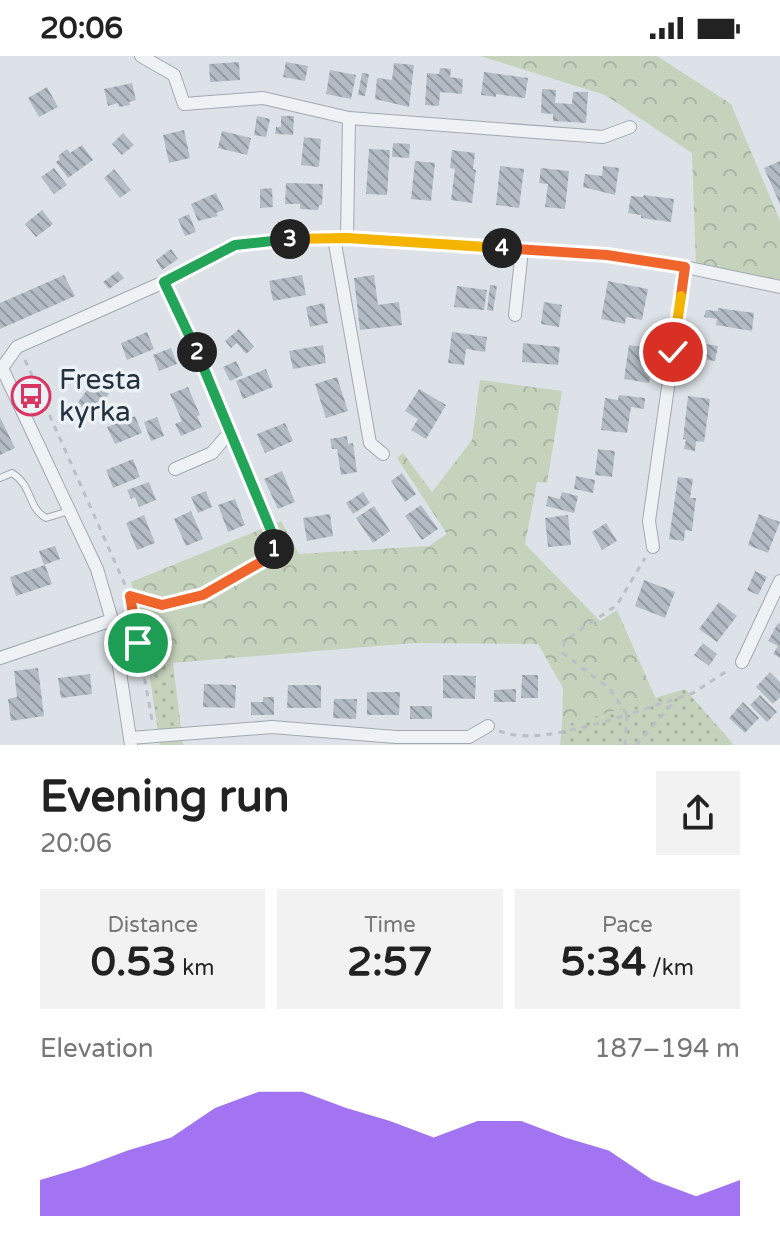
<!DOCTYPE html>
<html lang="en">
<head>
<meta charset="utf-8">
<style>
	:root { --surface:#fff; --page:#f2f2f2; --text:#222; --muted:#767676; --accent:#7c3aed }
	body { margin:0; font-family:"Varela Round",sans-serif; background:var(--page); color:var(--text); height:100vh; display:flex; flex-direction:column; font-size:30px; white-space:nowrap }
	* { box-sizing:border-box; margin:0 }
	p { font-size:26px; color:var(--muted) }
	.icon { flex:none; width:44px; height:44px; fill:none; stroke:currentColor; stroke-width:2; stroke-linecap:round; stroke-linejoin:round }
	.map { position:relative; height:689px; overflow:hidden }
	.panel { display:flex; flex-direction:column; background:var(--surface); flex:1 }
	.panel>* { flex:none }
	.pin { position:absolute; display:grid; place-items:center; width:68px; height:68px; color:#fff; margin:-34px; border:4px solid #fff; border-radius:50%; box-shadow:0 2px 8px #0007 }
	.km { position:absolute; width:40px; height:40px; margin:-20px; border-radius:50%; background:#222; color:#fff; font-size:22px; line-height:40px; text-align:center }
	.round { display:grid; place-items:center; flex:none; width:84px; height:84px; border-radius:0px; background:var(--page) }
	.head { display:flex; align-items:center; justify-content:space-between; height:136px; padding:0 40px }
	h1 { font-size:44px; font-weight:800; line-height:60px }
	.figures { display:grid; grid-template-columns:repeat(3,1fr); gap:12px; height:136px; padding:8px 40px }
	.figures div { display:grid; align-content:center; border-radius:0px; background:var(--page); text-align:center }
	.figures b { font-size:40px; font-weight:800 }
	.figures small { font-size:22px; font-weight:400 }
	.figures p { font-size:22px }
	.chart { height:224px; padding:16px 40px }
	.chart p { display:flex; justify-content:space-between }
	.chart svg { width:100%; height:144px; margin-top:8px; fill:var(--accent); opacity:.7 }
	.status { display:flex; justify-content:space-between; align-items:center; height:56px; padding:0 40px; background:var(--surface); direction:ltr }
	.status svg { height:22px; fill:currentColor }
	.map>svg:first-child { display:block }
	.grass { fill:url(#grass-dots) }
	.forest { fill:url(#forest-crowns) }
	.building { fill:url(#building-back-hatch) }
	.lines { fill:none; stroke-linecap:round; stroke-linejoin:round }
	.service-casing { stroke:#a1a9b1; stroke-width:8 }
	.minor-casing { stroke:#a1a9b1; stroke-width:14 }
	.path { stroke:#bac0c6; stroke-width:3; stroke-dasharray:6 6; stroke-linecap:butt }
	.service { stroke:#eff2f5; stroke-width:6 }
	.minor { stroke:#eff2f5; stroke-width:12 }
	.split-1-casing { stroke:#fff; stroke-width:16 }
	.split-2-casing { stroke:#fff; stroke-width:16 }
	.split-3-casing { stroke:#fff; stroke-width:16 }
	.split-4-casing { stroke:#fff; stroke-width:16 }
	.split-5-casing { stroke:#fff; stroke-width:16 }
	.split-6-casing { stroke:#fff; stroke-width:16 }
	.split-1 { stroke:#f0652b; stroke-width:10 }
	.split-2 { stroke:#22a559; stroke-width:10 }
	.split-3 { stroke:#22a559; stroke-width:10 }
	.split-4 { stroke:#f5b400; stroke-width:10 }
	.split-5 { stroke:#f0652b; stroke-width:10 }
	.split-6 { stroke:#f5b400; stroke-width:10 }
	.labels { text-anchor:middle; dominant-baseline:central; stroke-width:7; stroke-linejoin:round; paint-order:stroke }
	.poi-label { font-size:28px; fill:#24313f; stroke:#ebf1f5; text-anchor:start }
</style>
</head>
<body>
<div class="status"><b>20:06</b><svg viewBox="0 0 49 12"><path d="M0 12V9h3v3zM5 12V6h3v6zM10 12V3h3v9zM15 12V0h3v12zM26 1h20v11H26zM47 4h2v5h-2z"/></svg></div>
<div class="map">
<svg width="780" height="689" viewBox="0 0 780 689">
	<defs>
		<pattern id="grass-dots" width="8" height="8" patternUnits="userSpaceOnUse" patternTransform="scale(2)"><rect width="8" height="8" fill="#c5d2bc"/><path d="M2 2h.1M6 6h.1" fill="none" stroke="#a9b5a3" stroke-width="1.8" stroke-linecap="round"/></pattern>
		<pattern id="forest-crowns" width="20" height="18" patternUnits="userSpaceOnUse" patternTransform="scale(2)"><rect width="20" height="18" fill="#c5d2bc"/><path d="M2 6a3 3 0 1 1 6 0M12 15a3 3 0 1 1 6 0" fill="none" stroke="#a9b5a3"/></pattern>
		<pattern id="building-back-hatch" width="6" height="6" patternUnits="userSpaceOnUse" patternTransform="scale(2)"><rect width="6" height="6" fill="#b3bcc5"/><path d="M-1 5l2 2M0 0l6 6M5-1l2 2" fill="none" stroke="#9199a1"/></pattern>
	</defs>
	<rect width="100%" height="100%" fill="#dce2e7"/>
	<path class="grass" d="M173,607l10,82h-23l-12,-80z
		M685,633l49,56h-174l2,-19z"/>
	<path class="forest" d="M480,0h177l74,48 49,117v59l-84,-14 -4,-113 -87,-58z
		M480,324l82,11 -15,92 -10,-1 -12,62 75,77 17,-11 39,89 -94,27 1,-38 -25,-44 -124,-1 -266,22 -5,-40 -12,-43 150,-61 18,33 130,-8 18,-12 -50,-76 6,-5 29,39 40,-52z"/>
	<path class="building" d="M239,6l1,18 -30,2 -1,-18z
		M286,6l22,4 -3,15 -22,-4z
		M394,7l20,2 -5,42 -34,-8 2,-21 15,2z
		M440,12l11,1 -1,8 13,2 -1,15 -22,-2 -1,14 -14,-1 2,-32 12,1z
		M330,14l26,5 -5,24 -25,-5z
		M484,16l44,6 -3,20 -29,-4v3l-15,-2z
		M362,17l7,1 -4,22 -7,-1z
		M132,27l4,17 -7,2 1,3 -11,2 -1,-4 -10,3 -4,-17z
		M47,31l11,20 -19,10 -11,-19z
		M542,33l14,1 -1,13 17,1 1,-12h15l-2,31 -33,-2v-7l-12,-1z
		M257,60l13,3 -4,18 -12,-2z
		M281,60h13l-1,19 -18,-1 1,-7h5z
		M184,74l6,28 -21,5 -6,-28z
		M222,75l29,7 -4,17 -29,-7z
		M123,77l11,12 -12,10 -10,-11z
		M304,81l17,2 -2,28 -18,-2z
		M393,87l17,1 -1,14 -17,-1z
		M82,89l11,15 -25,18 -12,-16 4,-3 -2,-3 9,-7 3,4z
		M369,93l21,1 -3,45 -21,-1z
		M452,94l23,3 -2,16 3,1 -4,33 -21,-3 4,-31 -5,-1z
		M415,105l20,2 -4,38 -20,-2z
		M780,105v43l-16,-36z
		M500,110l24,3 -5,39 -23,-3z
		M603,110l16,2 -4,27 -32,-8 2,-13 17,2z
		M54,112l13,17 -13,9 -13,-17z
		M541,112l28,3 -4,38 -20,-2 3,-23 -9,-1z
		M114,113l17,21 -11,8 -16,-20z
		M286,127l37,1 -1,21h-3l-1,5 -18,-1v-5h-15z
		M272,132l1,19 -13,1v-19z
		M216,137l8,17 -8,3 2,3 -20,5 -7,-17z
		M644,139l30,4 -3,23 -30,-4v-3l-13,-2 3,-17 12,1z
		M42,154l11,14 -17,13 -11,-13z
		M189,158l7,18 -11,4 -7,-17z
		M171,193l7,10 -16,11 -6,-10z
		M118,215l6,7 -15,11 -6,-7z
		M64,219l11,21 -75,33v-26z
		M302,219l4,20 -33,6 -4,-20z
		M374,219l4,30 21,-3 3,23 -42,5 -6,-52z
		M608,225l40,8 -6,31 -16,-3 -1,7 -24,-5z
		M490,229l7,1 -4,25 -6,-1z
		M457,230l30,4 -3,20 -30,-3z
		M544,246l18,3 -3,22 -18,-3z
		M324,247l4,20 -18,4 -4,-20z
		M718,252l36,5 -2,18 -36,-6 1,-6 -13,-2 2,-7 12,1z
		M239,273l15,18 -8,7 -9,-11 -6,5 -6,-7z
		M147,276l7,17 -27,11 -6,-17z
		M452,276l35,5 -2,15 -19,-3 -2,16 -16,-2z
		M523,287l37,4 -2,18 -36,-3z
		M699,287l19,3 -3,15 -18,-3z
		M323,289l3,18 -33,6 -4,-18z
		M629,289l25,4 -5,34 -25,-4z
		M171,292l6,16 -18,7 -6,-16z
		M236,305l7,14 -13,6 -7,-14z
		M266,313l7,18 -30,12 -7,-18z
		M337,321l11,34 -22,7 -11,-34z
		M93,326l16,12 -18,23 -15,-12z
		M188,331l12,28 -3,1 5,11 -21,9 -6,-12 7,-3 -12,-27z
		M419,333l27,16 -20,34 -15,-9 7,-11 -13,-8z
		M619,339l26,3 -1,11 -13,-2 -4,26 -26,-3 4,-32 13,2z
		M688,340l22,3 -6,43 -8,-1 -1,10 -11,-2 2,-9 -3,-1z
		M135,360l7,17 -27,11 -8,-17z
		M0,361l15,31 -15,7z
		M157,361l7,19 -13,5 -7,-19z
		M285,367l8,18 -28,12 -8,-19z
		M347,380l1,8 5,-1 4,29 -16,3 -4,-26h-5l-2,-10z
		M598,393l17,2 -3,26 -17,-2z
		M133,403l7,18 -27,11 -7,-18z
		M282,415l13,31 -17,7 -14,-30z
		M402,417l14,21 -11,8 -14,-21z
		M576,420l19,4 -2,13 -19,-4z
		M678,421l15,2 -3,19h6l-4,33 -7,-1 -1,11 -15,-2z
		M149,426l7,18 -17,7 -4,-10 -4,2 -4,-9z
		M206,435l6,16 -14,6 -7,-16z
		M363,436l7,11 -17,11 -7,-11z
		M562,436l16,4 -4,17 -28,-7 2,-10 12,3z
		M235,443l10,26 -17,7 -10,-27z
		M421,449l17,24 -16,11 -17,-24z
		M374,450l16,25 -17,12 -17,-25z
		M191,455l12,28 -17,7 -12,-27z
		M330,458l3,22 -26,5 -4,-23z
		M759,458l21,8 -12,31 -20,-8z
		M144,459l11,28 -18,7 -11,-27z
		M568,459l3,30 -23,2 -3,-29z
		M606,467l11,18 -15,9 -10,-18z
		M55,490l5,13 -16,6 -5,-14z
		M45,509l7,19 -36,12 -6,-19z
		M755,515l12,6 -9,18 -11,-5z
		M644,524l31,12 -10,26 -30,-12z
		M719,546l18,14 -20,26 -18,-13z
		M778,567l2,1v34l-7,-4 5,-8 -10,-5z
		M703,587l14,11 -8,12 -15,-11z
		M38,612l6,48 -33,5 -3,-22 9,-2 -3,-26z
		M770,616l10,10v15l-7,7 -17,-17z
		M90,618l2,20 -31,4 -3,-20z
		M443,619l33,1 -1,23 -32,-1z
		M522,619h16v23h-17z
		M204,628l32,1 -1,23 -32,-1z
		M288,629h33v23h-34z
		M516,633v13h-22v-12z
		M367,636h33l-1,23h-32z
		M760,639l17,17 -10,10 -17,-17z
		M263,641h11v18h-23v-13h12z
		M334,643h23l-1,20 -23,-1z
		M743,646l16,16 -14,15 -16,-15z
		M410,650h22v13h-22z"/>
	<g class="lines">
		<g class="service-casing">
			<path id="service" d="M0,422l12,-5c21,13 15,34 34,45l23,-7"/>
		</g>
		<g class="minor-casing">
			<path id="minor" d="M141,0l33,19 10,29 79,-6 86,20 254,19 27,-10
				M334,182l36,205 13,11
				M347,182l2,-120
				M164,226l35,72 30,79 -17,20 -37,16
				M515,259l7,-65
				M2,312l15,-21 147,-65 71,-37 45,-6 67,-1 260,17 78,12 95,20
				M2,312l95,201 15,51 19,125
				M653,491l-4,-26 36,-254
				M0,602l112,-38
				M742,606l38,-81
				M130,682l142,-11 124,10h73l19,-11"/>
		</g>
		<path class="path" d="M25,304l105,236 8,47 -10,1
			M131,540l31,9 41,-10 72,-41 -3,-21 -38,-89
			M138,587l15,82
			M499,675c35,14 92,-6 128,-16l-17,-26 -47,-36 1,-12 53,-36 28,-47
			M625,689l2,-30 66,-22 37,-24
			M636,689l37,-42"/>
		<use href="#service" class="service"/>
		<use href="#minor" class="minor"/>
	</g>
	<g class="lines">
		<g class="split-1-casing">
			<path id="split-1" d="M138,587l-8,-47 32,9 41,-10 72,-41 -1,-5"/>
		</g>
		<g class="split-2-casing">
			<path id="split-2" d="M197,296l75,181 2,16"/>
		</g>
		<g class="split-3-casing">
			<path id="split-3" d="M197,296l-33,-70 71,-37 55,-6"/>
		</g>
		<g class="split-4-casing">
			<path id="split-4" d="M290,183l57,-1 155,10"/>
		</g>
		<g class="split-5-casing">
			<path id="split-5" d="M502,192l105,7 78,12 -4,29"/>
		</g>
		<g class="split-6-casing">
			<path id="split-6" d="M673,296l8,-56"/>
		</g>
		<use href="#split-1" class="split-1"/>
		<use href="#split-2" class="split-2"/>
		<use href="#split-3" class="split-3"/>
		<use href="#split-4" class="split-4"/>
		<use href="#split-5" class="split-5"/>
		<use href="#split-6" class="split-6"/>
	</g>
	<defs>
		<g id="bus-ring" transform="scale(2)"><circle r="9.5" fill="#ebf1f5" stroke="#d83562" stroke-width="1.5"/><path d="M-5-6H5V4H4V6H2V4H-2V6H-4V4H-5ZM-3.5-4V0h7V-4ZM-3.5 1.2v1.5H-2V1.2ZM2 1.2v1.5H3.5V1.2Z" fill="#d83562"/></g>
	</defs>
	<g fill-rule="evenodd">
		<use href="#bus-ring" x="31" y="340"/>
	</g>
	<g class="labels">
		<g class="poi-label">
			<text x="59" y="324">Fresta<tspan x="59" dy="32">kyrka</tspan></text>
		</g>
	</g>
</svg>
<div class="pin" style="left:138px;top:587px;background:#1e9e55"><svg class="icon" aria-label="arrive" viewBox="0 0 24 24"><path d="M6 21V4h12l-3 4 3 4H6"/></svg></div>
<div class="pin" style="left:673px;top:296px;background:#d93025"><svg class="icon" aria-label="check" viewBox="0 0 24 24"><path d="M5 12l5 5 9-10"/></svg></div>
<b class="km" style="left:274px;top:493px">1</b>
<b class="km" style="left:197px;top:296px">2</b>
<b class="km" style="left:290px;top:183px">3</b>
<b class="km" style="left:502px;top:192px">4</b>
</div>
<section class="panel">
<div class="head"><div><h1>Evening run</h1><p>20:06</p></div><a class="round"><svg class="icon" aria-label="share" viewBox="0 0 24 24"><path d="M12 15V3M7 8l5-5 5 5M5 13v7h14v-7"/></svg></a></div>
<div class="figures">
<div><p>Distance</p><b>0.53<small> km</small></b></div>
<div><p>Time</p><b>2:57</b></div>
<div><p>Pace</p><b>5:34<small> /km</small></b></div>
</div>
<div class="chart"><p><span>Elevation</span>187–194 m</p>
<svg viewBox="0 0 160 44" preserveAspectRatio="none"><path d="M0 44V33L10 29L20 24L30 20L40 11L50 6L60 6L70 11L80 15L90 20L100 15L110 15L120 20L130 24L140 33L150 38L160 33V44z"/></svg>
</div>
</section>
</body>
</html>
